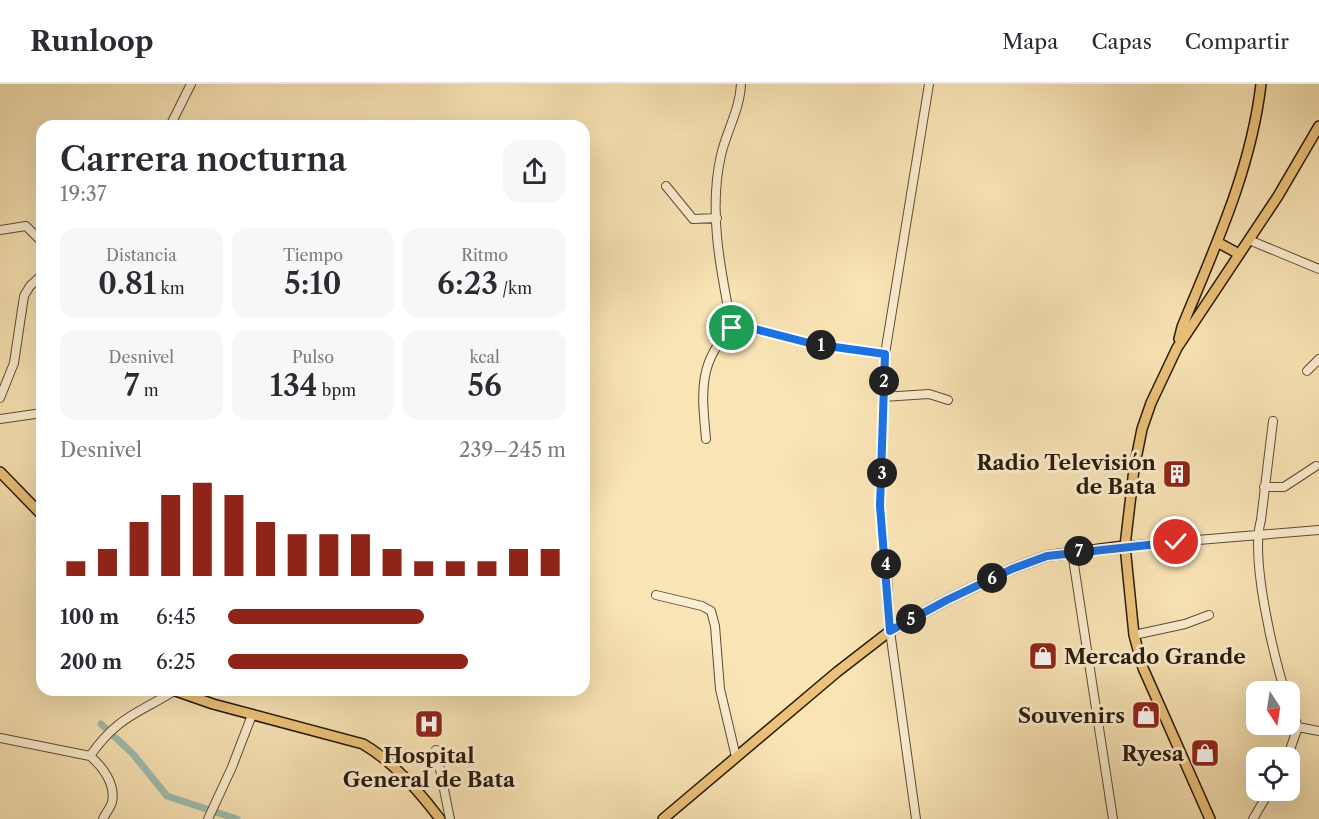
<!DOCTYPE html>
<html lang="es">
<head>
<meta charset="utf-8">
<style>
	:root { --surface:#fff; --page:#f7f7f7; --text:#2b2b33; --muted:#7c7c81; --line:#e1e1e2; --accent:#8f2418 }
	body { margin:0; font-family:"Libre Caslon Text",serif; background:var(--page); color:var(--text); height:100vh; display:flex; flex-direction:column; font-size:22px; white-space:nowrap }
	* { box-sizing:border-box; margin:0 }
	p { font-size:20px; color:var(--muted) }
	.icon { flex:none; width:33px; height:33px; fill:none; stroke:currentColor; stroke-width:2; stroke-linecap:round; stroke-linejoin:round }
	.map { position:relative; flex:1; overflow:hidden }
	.details { position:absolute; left:36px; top:36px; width:554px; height:576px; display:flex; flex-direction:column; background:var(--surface); border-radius:18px; box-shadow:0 6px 24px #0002 }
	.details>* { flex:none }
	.needle { width:39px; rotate:168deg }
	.controls { position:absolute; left:1246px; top:597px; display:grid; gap:12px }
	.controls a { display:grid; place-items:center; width:54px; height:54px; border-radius:12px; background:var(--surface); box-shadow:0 6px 24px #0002; font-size:30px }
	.pin { position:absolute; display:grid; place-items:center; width:51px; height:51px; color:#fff; margin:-26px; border:3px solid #fff; border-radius:50%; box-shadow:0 2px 6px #0007 }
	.km { position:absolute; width:30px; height:30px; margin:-15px; border-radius:50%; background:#222; color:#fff; font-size:16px; line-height:30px; text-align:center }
	.round { display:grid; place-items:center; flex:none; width:63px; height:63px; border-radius:18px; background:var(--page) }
	.summary { display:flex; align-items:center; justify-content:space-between; height:102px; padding:0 24px }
	h1 { font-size:33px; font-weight:600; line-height:45px }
	.figures { display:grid; grid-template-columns:repeat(3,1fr); gap:9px; height:102px; padding:6px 24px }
	.figures div { display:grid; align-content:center; border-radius:15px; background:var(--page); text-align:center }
	.figures b { font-size:30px; font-weight:600 }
	.figures small { font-size:16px; font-weight:400 }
	.figures p { font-size:16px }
	.chart { height:168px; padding:12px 24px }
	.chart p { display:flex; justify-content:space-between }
	.chart svg { width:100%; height:108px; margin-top:6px; stroke:var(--accent); stroke-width:6 }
	ul { padding:0 24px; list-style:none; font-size:20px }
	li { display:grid; grid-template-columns:96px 72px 1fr; align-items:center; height:45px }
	li i { height:15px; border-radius:8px; background:var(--accent) }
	header { display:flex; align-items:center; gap:36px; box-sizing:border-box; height:84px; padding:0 30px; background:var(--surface); border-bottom:2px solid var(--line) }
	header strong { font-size:28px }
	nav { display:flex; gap:33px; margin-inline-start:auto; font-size:21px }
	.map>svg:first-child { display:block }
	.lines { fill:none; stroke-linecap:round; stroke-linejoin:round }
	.canal { stroke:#9ebeb1; stroke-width:7 }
	.minor-casing { stroke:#5c4c34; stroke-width:10 }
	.major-casing { stroke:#281a09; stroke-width:12 }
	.minor { stroke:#fbedcf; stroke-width:8 }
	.major { stroke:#ecc27a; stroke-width:9 }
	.route-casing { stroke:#fff; stroke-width:12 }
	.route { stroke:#1a73e8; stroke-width:8 }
	.labels { text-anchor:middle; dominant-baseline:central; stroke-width:6; stroke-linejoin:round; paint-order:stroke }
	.poi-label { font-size:21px; font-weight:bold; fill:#281a09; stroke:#fbedcf; text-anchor:end }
</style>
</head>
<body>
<header>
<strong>Runloop</strong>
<nav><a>Mapa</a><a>Capas</a><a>Compartir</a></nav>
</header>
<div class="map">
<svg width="1319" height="735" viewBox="0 0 1319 735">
	<rect width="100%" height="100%" fill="#f9e4b5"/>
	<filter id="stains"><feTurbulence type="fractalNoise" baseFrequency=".00333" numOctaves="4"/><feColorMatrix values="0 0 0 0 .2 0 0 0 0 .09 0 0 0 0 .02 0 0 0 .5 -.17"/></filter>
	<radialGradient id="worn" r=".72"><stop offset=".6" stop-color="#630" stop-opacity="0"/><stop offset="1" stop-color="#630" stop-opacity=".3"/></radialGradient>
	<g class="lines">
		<path class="canal" d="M101,640l32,30 34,42 70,23"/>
		<g class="minor-casing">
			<path id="minor" d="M170,42l21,-42
				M666,102l27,33 24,-1
				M0,146l26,-4 16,16
				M1249,156l70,29
				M732,244c-11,-56 -24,-116 -11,-173 6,-25 19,-46 20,-71
				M1307,287l12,-12
				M883,313l46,-3 19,6
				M0,314l14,-35 10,-67 6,-10 12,-11
				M0,335l42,-6
				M1273,337l-12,99c-11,38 12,133 24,172
				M706,355c-4,-44 -9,-77 26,-111l15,-1 66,17 72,10
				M1264,403h20l32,-21
				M1125,462l194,-16
				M1072,468l41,267
				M656,511l46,11 9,5 4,15 5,63 16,68
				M1134,551l51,-11 24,-9
				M1298,643l21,4
				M0,654l90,18
				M436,666l14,69
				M1287,674l11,-31 -8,-21
				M103,735c2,-5 8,-12 9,-17 4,-18 -10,-36 -22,-46 27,-39 47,-42 84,-65
				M208,735l24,-52 20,-52
				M916,735l-26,-188 -3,-56 -7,-69 5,-152 44,-270
				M1253,735l17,-29"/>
		</g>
		<g class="major-casing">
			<path id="major" d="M1217,158l22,12
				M1179,255l3,-12c33,-80 69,-157 79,-243
				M0,388l42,43
				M173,606l40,14 150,40c31,18 56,47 77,75
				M663,735l174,-147 53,-41 57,-31 65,-31 35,-13 78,-10
				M1210,735l-67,-151 -9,-33 -9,-89 9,-77 8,-40 9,-26 26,-55 101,-152 41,-70"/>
		</g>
		<use href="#minor" class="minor"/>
		<use href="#major" class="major"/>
	</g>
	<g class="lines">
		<g class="route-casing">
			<path id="route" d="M732,244l15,-1 66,17 72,10 -5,152 10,125 57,-31 65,-31 35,-13 129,-14"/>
		</g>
		<use href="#route" class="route"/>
	</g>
	<defs>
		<g id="building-square" transform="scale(1.5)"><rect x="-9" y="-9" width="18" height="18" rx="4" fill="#8f2418" stroke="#fbedcf"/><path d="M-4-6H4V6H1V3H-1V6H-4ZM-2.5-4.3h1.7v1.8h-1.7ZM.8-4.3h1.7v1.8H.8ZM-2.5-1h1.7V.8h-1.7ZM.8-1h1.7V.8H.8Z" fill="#fff"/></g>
		<g id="shop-square" transform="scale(1.5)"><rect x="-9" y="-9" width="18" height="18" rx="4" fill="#8f2418" stroke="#fbedcf"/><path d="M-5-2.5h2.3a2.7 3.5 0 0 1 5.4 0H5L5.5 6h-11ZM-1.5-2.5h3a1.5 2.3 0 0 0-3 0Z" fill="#fff"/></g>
		<g id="hospital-square" transform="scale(1.5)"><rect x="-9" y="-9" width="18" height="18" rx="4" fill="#8f2418" stroke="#fbedcf"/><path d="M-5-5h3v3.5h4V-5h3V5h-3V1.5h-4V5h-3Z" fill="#fff"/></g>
	</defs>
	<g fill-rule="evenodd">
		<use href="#building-square" x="1177" y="390"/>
		<use href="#shop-square" x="1043" y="572"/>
		<use href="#shop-square" x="1146" y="631"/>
		<use href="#hospital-square" x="429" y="640"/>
		<use href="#shop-square" x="1205" y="669"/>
	</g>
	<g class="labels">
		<g class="poi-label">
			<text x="1156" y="378">Radio Televisión<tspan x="1156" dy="24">de Bata</tspan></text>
			<text x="1064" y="572" text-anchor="start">Mercado Grande</text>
			<text x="1125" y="631">Souvenirs</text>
			<text x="1184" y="669">Ryesa</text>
			<text x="429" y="671" text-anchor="middle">Hospital<tspan x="429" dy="24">General de Bata</tspan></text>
		</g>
	</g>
	<rect width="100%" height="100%" filter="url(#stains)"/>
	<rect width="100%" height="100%" fill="url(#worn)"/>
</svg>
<div class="controls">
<a><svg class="needle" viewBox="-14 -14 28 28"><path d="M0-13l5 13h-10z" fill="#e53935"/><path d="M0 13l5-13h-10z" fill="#7c7c81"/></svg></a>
<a><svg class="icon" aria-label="locate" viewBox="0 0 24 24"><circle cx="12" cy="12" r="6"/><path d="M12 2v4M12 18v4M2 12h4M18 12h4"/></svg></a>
</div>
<div class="pin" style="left:732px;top:244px;background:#1e9e55"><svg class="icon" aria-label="arrive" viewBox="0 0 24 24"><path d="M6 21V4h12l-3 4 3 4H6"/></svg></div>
<div class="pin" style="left:1176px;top:458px;background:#d93025"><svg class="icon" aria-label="check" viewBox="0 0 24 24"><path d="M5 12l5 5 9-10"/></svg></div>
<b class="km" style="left:821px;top:261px">1</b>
<b class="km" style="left:884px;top:297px">2</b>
<b class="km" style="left:882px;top:389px">3</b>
<b class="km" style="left:886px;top:480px">4</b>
<b class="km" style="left:911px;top:535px">5</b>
<b class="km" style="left:992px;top:494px">6</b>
<b class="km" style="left:1079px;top:467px">7</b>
<section class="details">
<div class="summary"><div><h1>Carrera nocturna</h1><p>19:37</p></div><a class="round"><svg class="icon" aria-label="share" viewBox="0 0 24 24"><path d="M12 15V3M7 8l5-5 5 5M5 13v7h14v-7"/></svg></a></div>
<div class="figures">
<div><p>Distancia</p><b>0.81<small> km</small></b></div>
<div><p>Tiempo</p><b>5:10</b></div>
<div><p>Ritmo</p><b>6:23<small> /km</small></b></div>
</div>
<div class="figures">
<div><p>Desnivel</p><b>7<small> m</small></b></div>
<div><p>Pulso</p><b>134<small> bpm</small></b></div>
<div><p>kcal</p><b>56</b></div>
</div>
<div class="chart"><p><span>Desnivel</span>239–245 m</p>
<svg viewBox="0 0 160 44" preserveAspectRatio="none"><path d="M5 44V38M15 44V33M25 44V22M35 44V11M45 44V6M55 44V11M65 44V22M75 44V27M85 44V27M95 44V27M105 44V33M115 44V38M125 44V38M135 44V38M145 44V33M155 44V33"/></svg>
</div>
<ul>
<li><b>100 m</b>6:45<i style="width:58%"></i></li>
<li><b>200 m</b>6:25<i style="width:71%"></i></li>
</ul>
</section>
</div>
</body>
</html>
